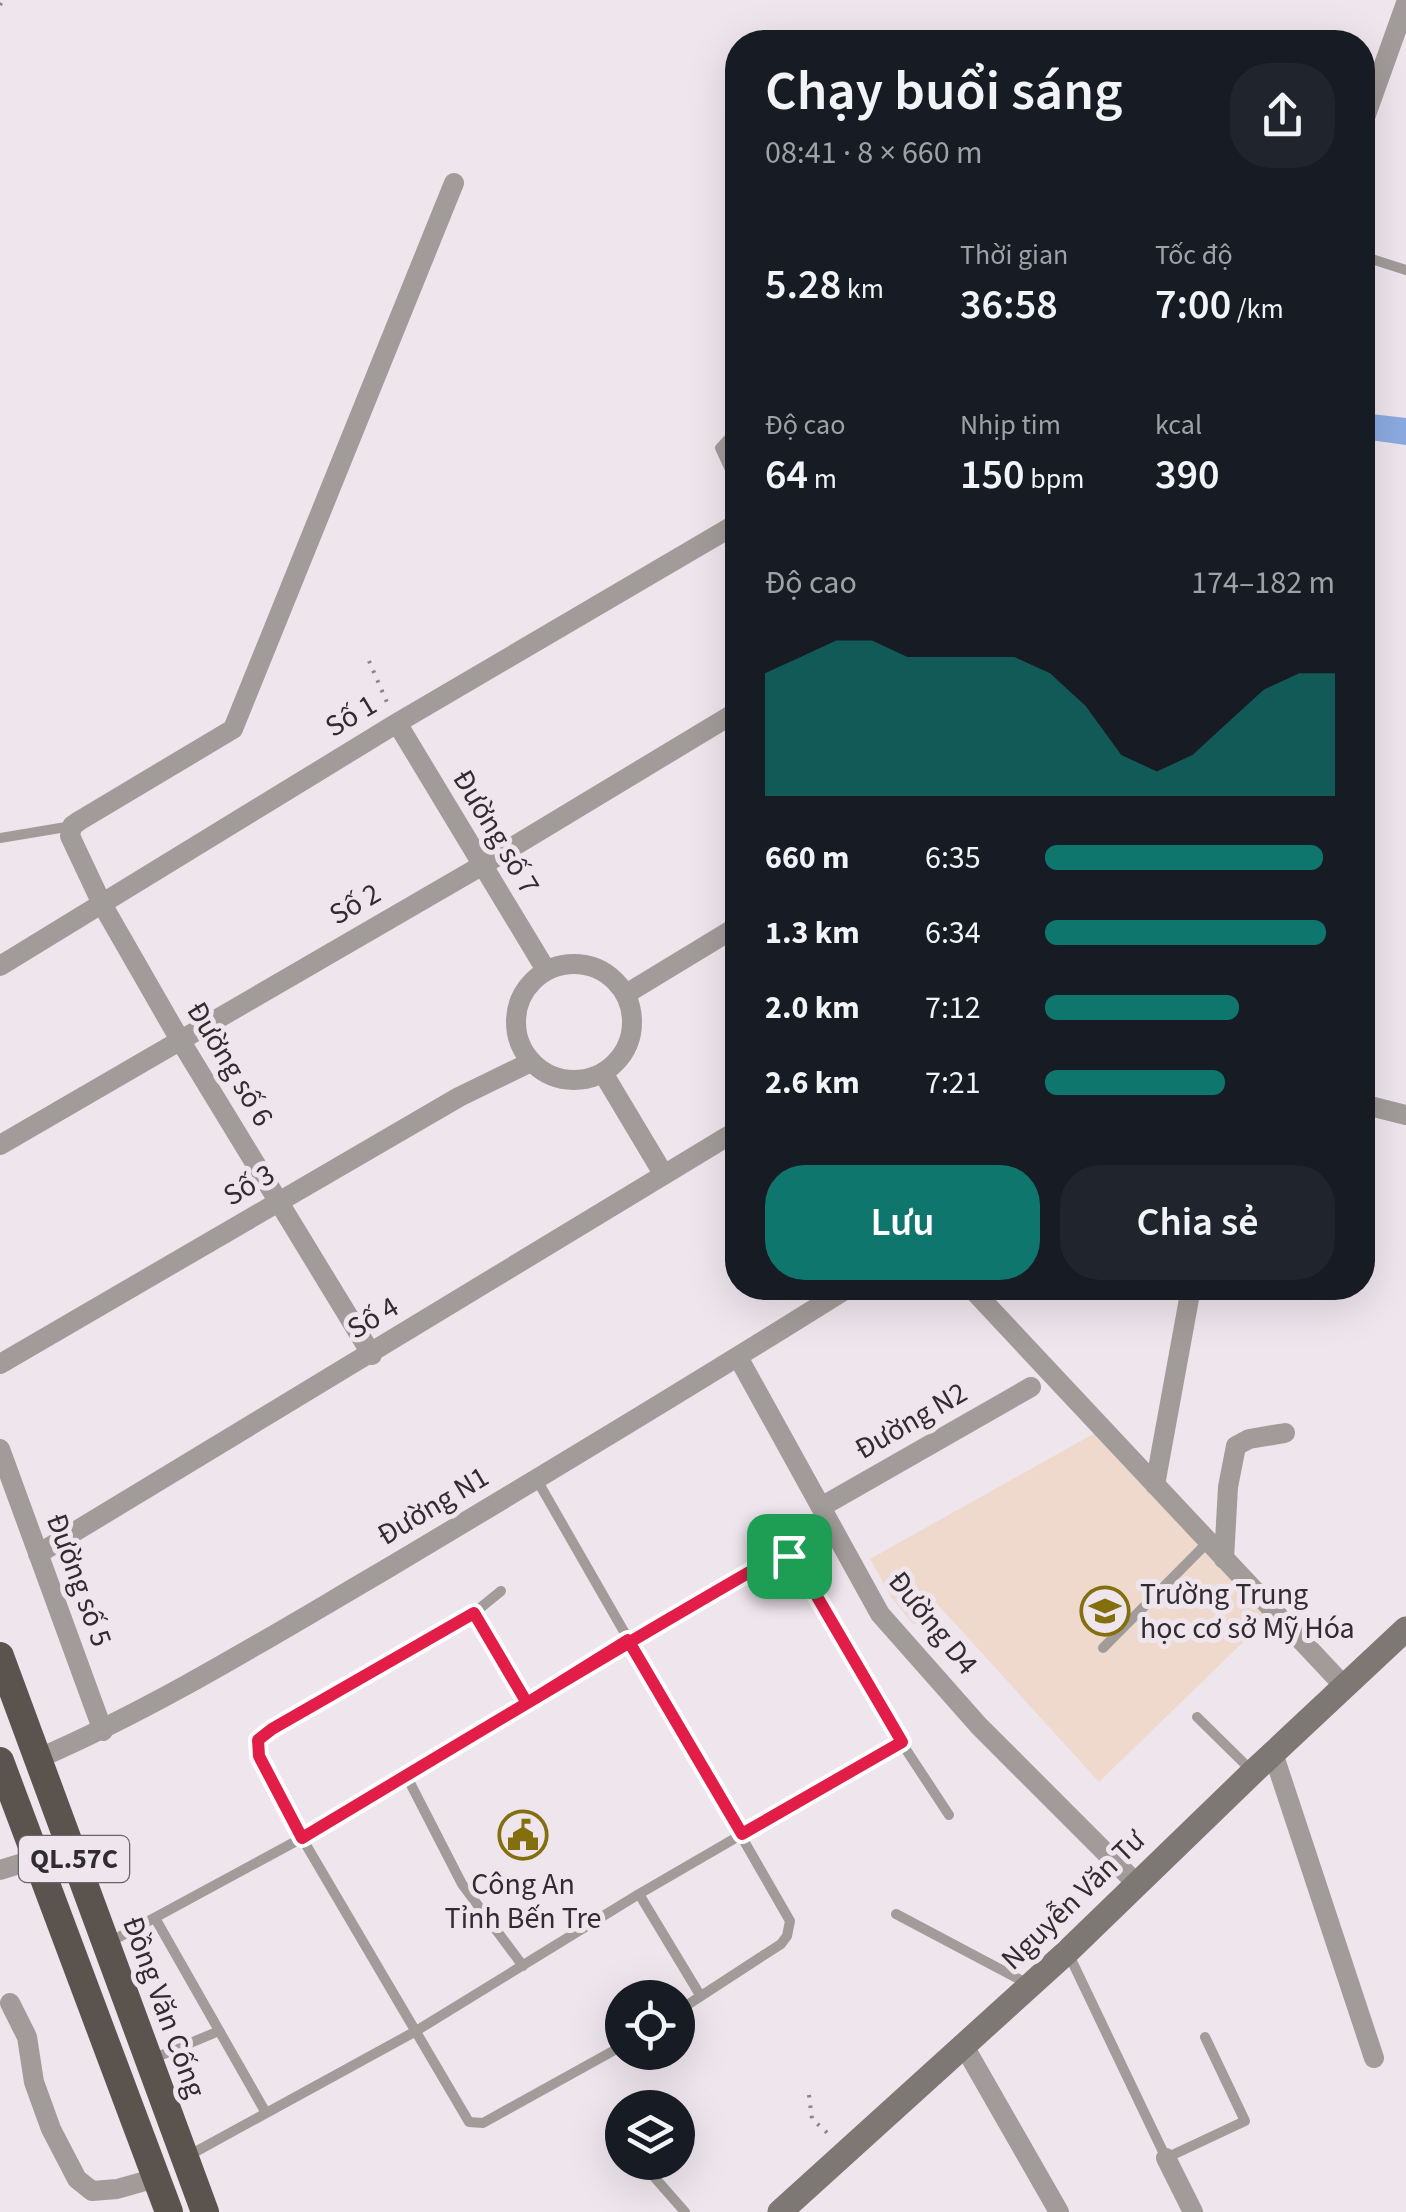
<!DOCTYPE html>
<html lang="vi">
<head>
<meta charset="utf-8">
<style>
	:root { --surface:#171b24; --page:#20242c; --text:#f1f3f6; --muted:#9ea1a6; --accent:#0f766e }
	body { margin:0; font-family:"Source Sans 3",sans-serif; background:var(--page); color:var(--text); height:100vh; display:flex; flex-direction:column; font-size:38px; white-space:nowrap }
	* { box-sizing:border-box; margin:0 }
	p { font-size:32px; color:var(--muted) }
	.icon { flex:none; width:55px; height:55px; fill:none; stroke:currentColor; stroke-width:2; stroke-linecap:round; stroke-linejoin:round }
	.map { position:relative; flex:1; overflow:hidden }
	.details { position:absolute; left:725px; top:30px; width:650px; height:1270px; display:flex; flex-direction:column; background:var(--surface); border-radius:40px; box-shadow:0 10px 40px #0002 }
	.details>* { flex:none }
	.controls { position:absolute; left:605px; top:1980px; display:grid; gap:20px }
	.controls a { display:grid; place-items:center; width:90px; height:90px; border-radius:50%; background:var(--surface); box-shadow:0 10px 40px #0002; font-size:50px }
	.pin { position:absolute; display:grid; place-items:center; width:85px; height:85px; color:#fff; margin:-42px; border-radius:20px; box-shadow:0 5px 15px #0006 }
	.round { display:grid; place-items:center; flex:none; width:105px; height:105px; border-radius:40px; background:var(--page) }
	.summary { display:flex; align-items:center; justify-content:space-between; height:170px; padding:0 40px }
	h1 { font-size:55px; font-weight:600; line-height:75px }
	.figures { display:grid; grid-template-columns:repeat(3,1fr); gap:15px; height:170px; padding:10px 40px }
	.figures div { display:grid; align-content:center }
	.figures b { font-size:42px; font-weight:600 }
	.figures small { font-size:28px; font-weight:400 }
	.figures p { font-size:28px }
	.chart { height:280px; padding:20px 40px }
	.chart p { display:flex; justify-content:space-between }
	.chart svg { width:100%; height:180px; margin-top:10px; fill:var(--accent); opacity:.7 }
	.button { display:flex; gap:20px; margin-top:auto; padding:20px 40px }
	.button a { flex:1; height:115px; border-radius:40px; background:var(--accent); color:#fff; font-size:40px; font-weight:600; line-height:115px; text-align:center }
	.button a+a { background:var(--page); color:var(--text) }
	ul { padding:0 40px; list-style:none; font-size:32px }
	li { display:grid; grid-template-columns:160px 120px 1fr; align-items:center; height:75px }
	li i { height:25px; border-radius:12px; background:var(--accent) }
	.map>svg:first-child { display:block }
	.education { fill:#efd9cd }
	.water { fill:#8baadf }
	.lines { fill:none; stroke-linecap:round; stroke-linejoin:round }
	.path { stroke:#8c868c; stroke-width:4; stroke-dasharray:2.5 8; stroke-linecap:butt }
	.service { stroke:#a19c99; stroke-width:10 }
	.minor { stroke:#a19c99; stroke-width:20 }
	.secondary { stroke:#7e7874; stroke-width:25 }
	.trunk { stroke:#5b534e; stroke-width:28 }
	.route-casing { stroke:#fff; stroke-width:20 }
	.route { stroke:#e11d48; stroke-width:12 }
	.labels { text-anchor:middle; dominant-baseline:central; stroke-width:10; stroke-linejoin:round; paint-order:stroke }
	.shield { fill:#eee5ed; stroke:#696469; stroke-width:2.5 }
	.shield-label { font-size:28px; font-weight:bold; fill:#302c30 }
	.street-label { font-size:30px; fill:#302c30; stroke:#eee5ed }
	.poi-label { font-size:30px; fill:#302c30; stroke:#eee5ed; text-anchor:start }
</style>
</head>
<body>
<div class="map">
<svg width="1406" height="2212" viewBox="0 0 1406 2212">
	<rect width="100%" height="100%" fill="#eee5ed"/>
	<path class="education" d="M1095,1433l176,182 -172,167 -159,-175 -26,18 -23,-28 -21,-38z"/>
	<path class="water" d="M1363,413l43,5v27l-43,-6z"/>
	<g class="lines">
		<path class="path" d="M0,5l3,-5
			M369,661l20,46
			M809,2095l3,24 21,19"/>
		<path class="service" d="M1362,256l44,14
			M738,428l-18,20 18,39
			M0,838l72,-12
			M537,1480l253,441 -3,15 -6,8 -103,67
			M474,1613l27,-22
			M1103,1648l105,-106
			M527,1703l-53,-90 -201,116 -14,12 -2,6 45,91 167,284 14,1 139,-77
			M1197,1717l55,54
			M406,1775l56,109 61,82
			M639,1894l61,101
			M896,1914l132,70
			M155,1918l111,195
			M108,1943l194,-105 326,-197 156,-86 13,9 104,178 48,73
			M1069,1955l97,203 79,-37 -40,-84
			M150,2060l69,-29
			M617,2135l5,6
			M186,2157l230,-126 223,-137 262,-152
			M641,2162l44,50"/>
		<path class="minor" d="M1362,126l44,-123
			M397,723l149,247
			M516 1022a58 58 0 1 1 116 0a58 58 0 1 1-116 0Z
			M0,966l397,-243 341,-200
			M626,994l112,-68
			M603,1073l61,102
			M1362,1104l44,11
			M0,1145l481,-279 257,-155
			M971,1288l373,398
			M372,1355l-192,-315 -78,-136 -32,-68 2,-10 7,-5 154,-92 221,-546
			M738,1357l142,257 99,112 158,158
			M0,1364l459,-267 72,-35
			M0,1449l103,282
			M1155,1485l36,-197
			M821,1507l210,-120
			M38,1554l700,-424
			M1224,1559l4,-72 8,-41 13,-7 36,-6
			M1273,1753l101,305
			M37,1759c120,-52 233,-122 346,-188 156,-93 312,-187 465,-283
			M0,1870l36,-11
			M10,2003l17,34 7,45 17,47 26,50 15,12 25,-2 39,-11
			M964,2046l95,166
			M1166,2158l27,54"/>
		<path class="secondary" d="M780,2212l287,-260 186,-180 153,-143"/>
		<path class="trunk" d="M0,1656l205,556
			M0,1761l169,451"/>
	</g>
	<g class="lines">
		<g class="route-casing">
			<path id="route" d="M789,1556l-15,2c-159,91 -315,186 -472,280l-43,-82 -1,-16 14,-11 202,-116 53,90 101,-63 114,194 160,-92 -104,-178 -9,-8"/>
		</g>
		<use href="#route" class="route"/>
	</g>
	<defs>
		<g id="school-ring" transform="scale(2.5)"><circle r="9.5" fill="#eee5ed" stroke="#836f0e" stroke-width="1.5"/><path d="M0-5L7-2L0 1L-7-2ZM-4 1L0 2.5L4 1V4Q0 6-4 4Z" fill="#836f0e"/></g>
		<g id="civic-ring" transform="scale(2.5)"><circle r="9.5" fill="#eee5ed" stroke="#836f0e" stroke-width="1.5"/><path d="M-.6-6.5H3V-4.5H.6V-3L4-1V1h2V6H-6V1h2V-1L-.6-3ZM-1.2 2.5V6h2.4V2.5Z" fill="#836f0e"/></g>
	</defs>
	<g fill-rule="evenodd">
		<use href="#school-ring" x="1105" y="1611"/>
		<use href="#civic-ring" x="523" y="1835"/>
	</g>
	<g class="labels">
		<rect class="shield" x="19" y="1836" width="110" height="46" rx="8"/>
		<g class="shield-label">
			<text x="74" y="1859">QL.57C</text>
		</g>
		<g class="street-label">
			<text transform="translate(351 716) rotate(-31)">Số 1</text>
			<text transform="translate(496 832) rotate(59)">Đường số 7</text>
			<text transform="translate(355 904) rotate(-30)">Số 2</text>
			<text transform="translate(230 1064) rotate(59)">Đường số 6</text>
			<text transform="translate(249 1185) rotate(-30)">Số 3</text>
			<text transform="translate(373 1318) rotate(-31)">Số 4</text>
			<text transform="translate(911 1421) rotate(-30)">Đường N2</text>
			<text transform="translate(433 1506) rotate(-31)">Đường N1</text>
			<text transform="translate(79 1580) rotate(70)">Đường số 5</text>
			<text transform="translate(933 1623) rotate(51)">Đường D4</text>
			<text transform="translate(1073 1900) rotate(-44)">Nguyễn Văn Tư</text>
			<text transform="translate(164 2007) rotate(70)">Đồng Văn Cống</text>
		</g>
		<g class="poi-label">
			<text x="1140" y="1594">Trường Trung<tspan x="1140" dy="34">học cơ sở Mỹ Hóa</tspan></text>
			<text x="523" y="1884" text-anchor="middle">Công An<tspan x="523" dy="34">Tỉnh Bến Tre</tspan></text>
		</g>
	</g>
</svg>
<div class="controls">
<a><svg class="icon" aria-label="locate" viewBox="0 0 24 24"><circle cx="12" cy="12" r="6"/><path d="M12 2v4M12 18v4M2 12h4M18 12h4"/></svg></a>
<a><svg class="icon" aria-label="layers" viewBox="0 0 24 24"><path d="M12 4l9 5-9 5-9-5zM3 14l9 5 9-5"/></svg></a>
</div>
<div class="pin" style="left:789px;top:1556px;background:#1e9e55"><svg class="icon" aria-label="arrive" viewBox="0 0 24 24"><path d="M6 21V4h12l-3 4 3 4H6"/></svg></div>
<section class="details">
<div class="summary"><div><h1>Chạy buổi sáng</h1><p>08:41 · 8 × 660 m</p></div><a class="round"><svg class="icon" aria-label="share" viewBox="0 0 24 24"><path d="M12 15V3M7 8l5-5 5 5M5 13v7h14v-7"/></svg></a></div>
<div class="figures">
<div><b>5.28<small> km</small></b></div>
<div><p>Thời gian</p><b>36:58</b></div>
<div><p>Tốc độ</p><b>7:00<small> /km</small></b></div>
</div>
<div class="figures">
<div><p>Độ cao</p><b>64<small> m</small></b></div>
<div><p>Nhịp tim</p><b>150<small> bpm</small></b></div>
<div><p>kcal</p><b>390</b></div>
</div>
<div class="chart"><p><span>Độ cao</span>174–182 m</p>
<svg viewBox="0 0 160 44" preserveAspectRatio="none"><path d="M0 44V14L10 10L20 6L30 6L40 10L50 10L60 10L70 10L80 14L90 22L100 34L110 38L120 34L130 26L140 18L150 14L160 14V44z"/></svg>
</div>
<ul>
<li><b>660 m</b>6:35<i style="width:96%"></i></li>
<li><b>1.3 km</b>6:34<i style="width:97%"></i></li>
<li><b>2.0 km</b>7:12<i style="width:67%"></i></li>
<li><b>2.6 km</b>7:21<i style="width:62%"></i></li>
</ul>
<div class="button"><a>Lưu</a><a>Chia sẻ</a></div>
</section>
</div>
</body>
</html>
